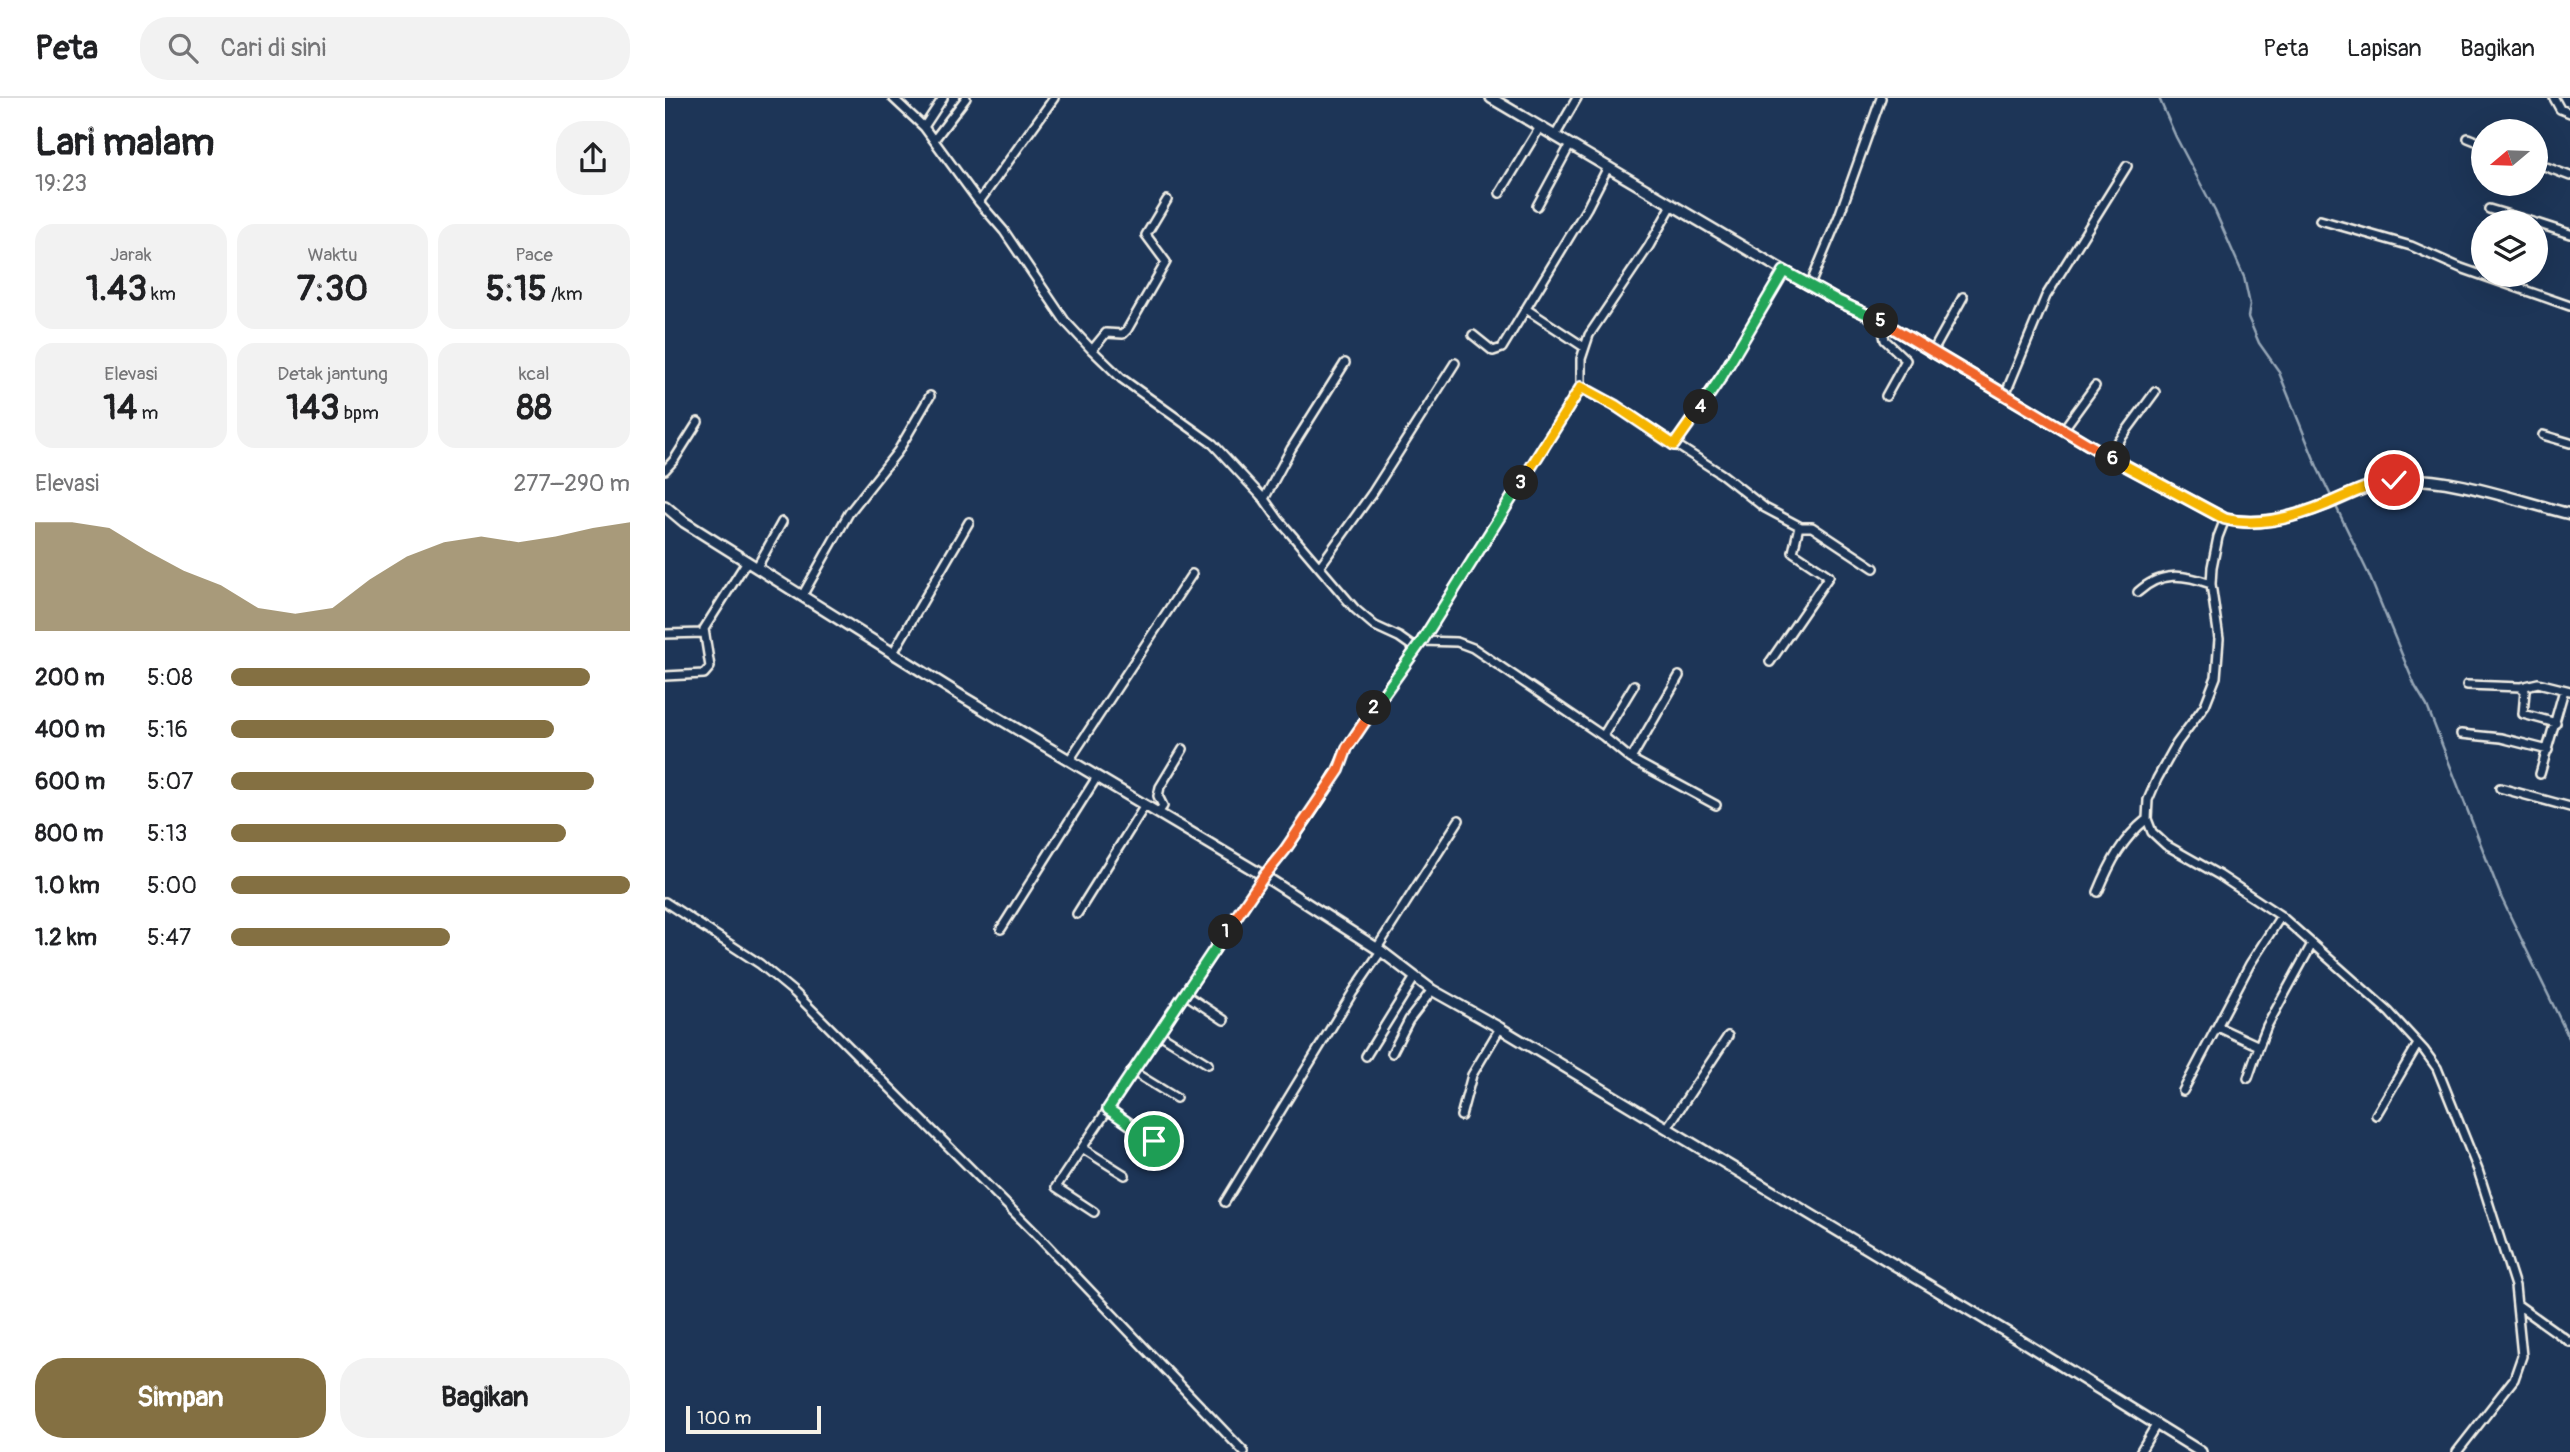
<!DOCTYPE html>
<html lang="id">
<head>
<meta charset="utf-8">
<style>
	:root { --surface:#fff; --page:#f2f2f2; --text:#202124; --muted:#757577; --line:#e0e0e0; --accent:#847042 }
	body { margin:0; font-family:Pangolin,sans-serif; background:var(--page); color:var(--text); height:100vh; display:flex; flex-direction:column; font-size:26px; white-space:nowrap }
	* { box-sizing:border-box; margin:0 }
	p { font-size:23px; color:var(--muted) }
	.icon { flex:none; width:38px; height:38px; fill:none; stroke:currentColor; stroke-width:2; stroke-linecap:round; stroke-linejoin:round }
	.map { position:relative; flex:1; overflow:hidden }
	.sheet { display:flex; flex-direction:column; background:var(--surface); width:665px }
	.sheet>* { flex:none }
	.needle { width:46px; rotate:251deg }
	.controls { position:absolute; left:1806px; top:21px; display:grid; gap:14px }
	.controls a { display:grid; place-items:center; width:77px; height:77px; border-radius:50%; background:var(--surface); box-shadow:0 7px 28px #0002; font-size:35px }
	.scale { position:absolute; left:21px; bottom:18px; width:135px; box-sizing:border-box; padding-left:7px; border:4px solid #f4f1e8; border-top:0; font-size:19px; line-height:24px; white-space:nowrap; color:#f4f1e8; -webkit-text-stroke:5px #1d3557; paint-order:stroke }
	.pin { position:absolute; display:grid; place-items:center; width:60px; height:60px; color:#fff; margin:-30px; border:4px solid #fff; border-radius:50%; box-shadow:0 2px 7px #0007 }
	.km { position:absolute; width:35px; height:35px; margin:-18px; border-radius:50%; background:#222; color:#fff; font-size:19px; line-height:35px; text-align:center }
	.round { display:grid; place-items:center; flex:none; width:74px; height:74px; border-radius:28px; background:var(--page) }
	.headline { display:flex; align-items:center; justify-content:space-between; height:119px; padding:0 35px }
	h1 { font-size:38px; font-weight:700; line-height:52px }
	.figures { display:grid; grid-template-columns:repeat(3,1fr); gap:10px; height:119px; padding:7px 35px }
	.figures div { display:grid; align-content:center; border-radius:18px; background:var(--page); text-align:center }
	.figures b { font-size:35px; font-weight:700 }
	.figures small { font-size:19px; font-weight:400 }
	.figures p { font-size:19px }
	.chart { height:196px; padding:14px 35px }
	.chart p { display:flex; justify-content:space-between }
	.chart svg { width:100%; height:126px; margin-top:7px; fill:var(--accent); opacity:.7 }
	.cta { display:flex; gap:14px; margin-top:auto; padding:14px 35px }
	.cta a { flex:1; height:80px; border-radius:28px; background:var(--accent); color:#fff; font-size:28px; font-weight:700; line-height:80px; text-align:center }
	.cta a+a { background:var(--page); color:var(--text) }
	ul { padding:0 35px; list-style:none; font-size:23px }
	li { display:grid; grid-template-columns:112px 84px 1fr; align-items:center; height:52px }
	li i { height:18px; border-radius:9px; background:var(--accent) }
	header { display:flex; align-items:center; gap:42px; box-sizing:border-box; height:98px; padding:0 35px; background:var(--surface); border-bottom:2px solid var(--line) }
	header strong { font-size:33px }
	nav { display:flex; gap:38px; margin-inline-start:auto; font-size:24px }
	.search { width:490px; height:63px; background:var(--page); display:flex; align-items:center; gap:18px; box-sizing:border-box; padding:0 24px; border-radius:28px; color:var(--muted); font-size:26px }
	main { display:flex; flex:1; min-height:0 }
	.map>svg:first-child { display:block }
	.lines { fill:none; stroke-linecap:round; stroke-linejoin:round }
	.stream { stroke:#96a6b6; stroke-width:2.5 }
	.minor-casing { stroke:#f4f1e8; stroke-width:12 }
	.tertiary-casing { stroke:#f4f1e8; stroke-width:14 }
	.minor { stroke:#1d3557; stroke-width:7 }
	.tertiary { stroke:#1d3557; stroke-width:9 }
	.split-1-casing { stroke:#fff; stroke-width:14 }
	.split-2-casing { stroke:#fff; stroke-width:14 }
	.split-3-casing { stroke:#fff; stroke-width:14 }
	.split-4-casing { stroke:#fff; stroke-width:14 }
	.split-5-casing { stroke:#fff; stroke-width:14 }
	.split-6-casing { stroke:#fff; stroke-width:14 }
	.split-7-casing { stroke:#fff; stroke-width:14 }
	.split-1 { stroke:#22a559; stroke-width:9 }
	.split-2 { stroke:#f0652b; stroke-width:9 }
	.split-3 { stroke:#22a559; stroke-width:9 }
	.split-4 { stroke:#f5b400; stroke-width:9 }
	.split-5 { stroke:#22a559; stroke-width:9 }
	.split-6 { stroke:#f0652b; stroke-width:9 }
	.split-7 { stroke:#f5b400; stroke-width:9 }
</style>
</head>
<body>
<header>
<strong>Peta</strong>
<div class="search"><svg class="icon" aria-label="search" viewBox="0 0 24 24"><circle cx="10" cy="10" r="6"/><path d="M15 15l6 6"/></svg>Cari di sini</div>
<nav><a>Peta</a><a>Lapisan</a><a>Bagikan</a></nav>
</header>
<main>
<section class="sheet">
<div class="headline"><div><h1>Lari malam</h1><p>19:23</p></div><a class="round"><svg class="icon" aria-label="share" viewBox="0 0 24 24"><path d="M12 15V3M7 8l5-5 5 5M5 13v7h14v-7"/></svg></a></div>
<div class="figures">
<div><p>Jarak</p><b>1.43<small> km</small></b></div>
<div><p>Waktu</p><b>7:30</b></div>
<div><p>Pace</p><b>5:15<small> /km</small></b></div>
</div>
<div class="figures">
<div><p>Elevasi</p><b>14<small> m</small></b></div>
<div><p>Detak jantung</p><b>143<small> bpm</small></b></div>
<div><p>kcal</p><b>88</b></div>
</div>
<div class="chart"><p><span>Elevasi</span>277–290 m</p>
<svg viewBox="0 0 160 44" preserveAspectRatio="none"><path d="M0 44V6L10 6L20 8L30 16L40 23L50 28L60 36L70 38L80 36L90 26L100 18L110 13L120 11L130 13L140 11L150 8L160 6V44z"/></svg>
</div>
<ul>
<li><b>200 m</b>5:08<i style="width:90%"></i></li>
<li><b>400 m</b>5:16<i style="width:81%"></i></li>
<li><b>600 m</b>5:07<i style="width:91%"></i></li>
<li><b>800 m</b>5:13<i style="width:84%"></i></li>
<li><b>1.0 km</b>5:00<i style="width:100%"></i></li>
<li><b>1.2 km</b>5:47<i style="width:55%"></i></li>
</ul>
<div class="cta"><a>Simpan</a><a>Bagikan</a></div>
</section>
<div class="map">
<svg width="1905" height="1354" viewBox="0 0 1905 1354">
	<rect width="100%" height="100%" fill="#1d3557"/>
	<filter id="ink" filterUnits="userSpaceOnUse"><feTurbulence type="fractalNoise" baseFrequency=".0143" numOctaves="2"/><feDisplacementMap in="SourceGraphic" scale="14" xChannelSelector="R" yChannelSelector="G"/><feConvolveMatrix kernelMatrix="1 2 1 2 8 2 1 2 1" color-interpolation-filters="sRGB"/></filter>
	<g filter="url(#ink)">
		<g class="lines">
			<path class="stream" d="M1494,0l17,39 39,74 29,66 6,28 -2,12 11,26 19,27 40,99 51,106 46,111 12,20 75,193 68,141"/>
			<g class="minor-casing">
				<path id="minor" d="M228,0l31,29 55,75 25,29 61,90 27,29 29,28 92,66 51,55 15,21 76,89 20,17 24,11 17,12
					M1889,0l6,11 10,4
					M259,29l19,-29
					M890,38l22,-38
					M1803,40l15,6
					M269,42l32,-42
					M1871,65l34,13
					M835,95l40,-66
					M314,104l75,-104
					M872,108l33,-61
					M1824,111l44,13
					M1655,122l91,26 50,22 109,38
					M1871,125l34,11
					M1145,187l29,-69 42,-118
					M861,211l58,38
					M1216,223l4,19 21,20 -20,36
					M808,237l20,16 9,-3 85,-140 21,-41
					M427,252l14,-17 17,1 4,-4 39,-68 -20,-27 21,-35
					M1267,255l31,-56
					M916,289l35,19 107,69 42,33 36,19h11l62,41
					M1340,297l41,-99 81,-130
					M1398,332l32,-44
					M1878,337l27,8
					M1009,347l48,-70 62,-104
					M1443,358l47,-64
					M0,372l9,-10 24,-38
					M599,401l27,-50 54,-86
					M1560,421l-7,18 -6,30 -1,17 8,55 -3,38 -11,28 -28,38 -20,36 -9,21 -1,19 5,13 14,13 53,30 62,41 108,96 35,38 13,18 41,102 37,116 7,70 -8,23 -57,73
					M655,468l53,-74 82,-129
					M92,469l25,-45
					M1473,494c23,-21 45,-18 73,-8
					M137,498l47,-83 49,-62 32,-55
					M0,536l39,-1
					M757,543l35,1 16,6 130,88 28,23 85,46
					M229,553l75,-129
					M1105,564l59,-86 -36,-24 6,-26
					M0,578l39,-2 6,-7 -6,-38 43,-68
					M1802,587l54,2 4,4 -2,23 33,9
					M1856,589l17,-4 32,8
					M1796,636l40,4 47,12
					M938,638l31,-51
					M405,661l122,-185
					M966,661l48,-83
					M1875,676l24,-84
					M1835,690l70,19
					M493,715l5,-7 -5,-10 2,-9 23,-38
					M1433,794c12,-29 24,-53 49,-73
					M0,804l95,62 35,29 240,240 209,219
					M412,816l67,-107
					M336,831l96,-152
					M712,850l82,-128
					M520,896l39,26
					M1553,929l41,19 -11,32
					M493,935l50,31
					M1594,948l8,-20 45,-82
					M727,955l17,-33 23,-30
					M701,958l49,-79
					M467,973l44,27
					M1518,993l67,-127 31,-48
					M443,1011l46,32
					M1711,1017l42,-71
					M796,1018l11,-41 28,-47
					M1002,1030l61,-92
					M417,1050l43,27
					M560,1104l128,-210 28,-41
					M429,1114l-38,-25 208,-311c31,-38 64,-82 83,-128l35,-53 40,-54 159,-254v-28l8,-24 60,-89 23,-41
					M1853,1207l52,37
					M1475,1354l16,-27"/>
			</g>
			<g class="tertiary-casing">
				<path id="tertiary" d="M826,0l293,173 54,30 43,20 227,135 117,63c32,8 69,-2 100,-14 21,-8 43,-21 66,-24 53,-8 126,20 179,33
					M0,408l19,16 279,175 301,179 117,75 51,39 68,38 528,317 173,107"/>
			</g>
			<use href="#minor" class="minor"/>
			<use href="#tertiary" class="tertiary"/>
		</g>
	</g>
	<g class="lines" filter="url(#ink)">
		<g class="split-1-casing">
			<path id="split-1" d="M489,1043l-46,-32 118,-177"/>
		</g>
		<g class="split-2-casing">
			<path id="split-2" d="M561,834l38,-56 21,-26 54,-80 8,-22 27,-40"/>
		</g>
		<g class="split-3-casing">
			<path id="split-3" d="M709,610l48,-67 99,-158"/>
		</g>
		<g class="split-4-casing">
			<path id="split-4" d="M856,385l60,-96 35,19 58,39 27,-38"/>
		</g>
		<g class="split-5-casing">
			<path id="split-5" d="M1036,309l21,-31 62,-105 54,30 43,20"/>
		</g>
		<g class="split-6-casing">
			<path id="split-6" d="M1216,223l232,138"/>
		</g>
		<g class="split-7-casing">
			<path id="split-7" d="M1448,361l112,60c33,8 71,-2 102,-15 21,-9 43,-20 67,-24"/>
		</g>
		<use href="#split-1" class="split-1"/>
		<use href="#split-2" class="split-2"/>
		<use href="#split-3" class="split-3"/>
		<use href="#split-4" class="split-4"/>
		<use href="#split-5" class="split-5"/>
		<use href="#split-6" class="split-6"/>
		<use href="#split-7" class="split-7"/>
	</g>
</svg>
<div class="controls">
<a><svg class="needle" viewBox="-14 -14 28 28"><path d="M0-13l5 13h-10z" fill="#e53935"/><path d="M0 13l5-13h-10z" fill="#757577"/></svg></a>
<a><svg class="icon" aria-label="layers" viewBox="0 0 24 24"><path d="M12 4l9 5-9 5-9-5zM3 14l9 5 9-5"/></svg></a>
</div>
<div class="scale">100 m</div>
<div class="pin" style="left:489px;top:1043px;background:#1e9e55"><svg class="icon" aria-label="arrive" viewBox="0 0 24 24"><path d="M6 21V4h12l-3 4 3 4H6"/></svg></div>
<div class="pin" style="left:1729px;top:382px;background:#d93025"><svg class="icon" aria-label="check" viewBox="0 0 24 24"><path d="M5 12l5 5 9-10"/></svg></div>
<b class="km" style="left:561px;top:834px">1</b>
<b class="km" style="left:709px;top:610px">2</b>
<b class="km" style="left:856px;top:385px">3</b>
<b class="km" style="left:1036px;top:309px">4</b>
<b class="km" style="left:1216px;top:223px">5</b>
<b class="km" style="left:1448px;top:361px">6</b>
</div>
</main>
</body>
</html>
